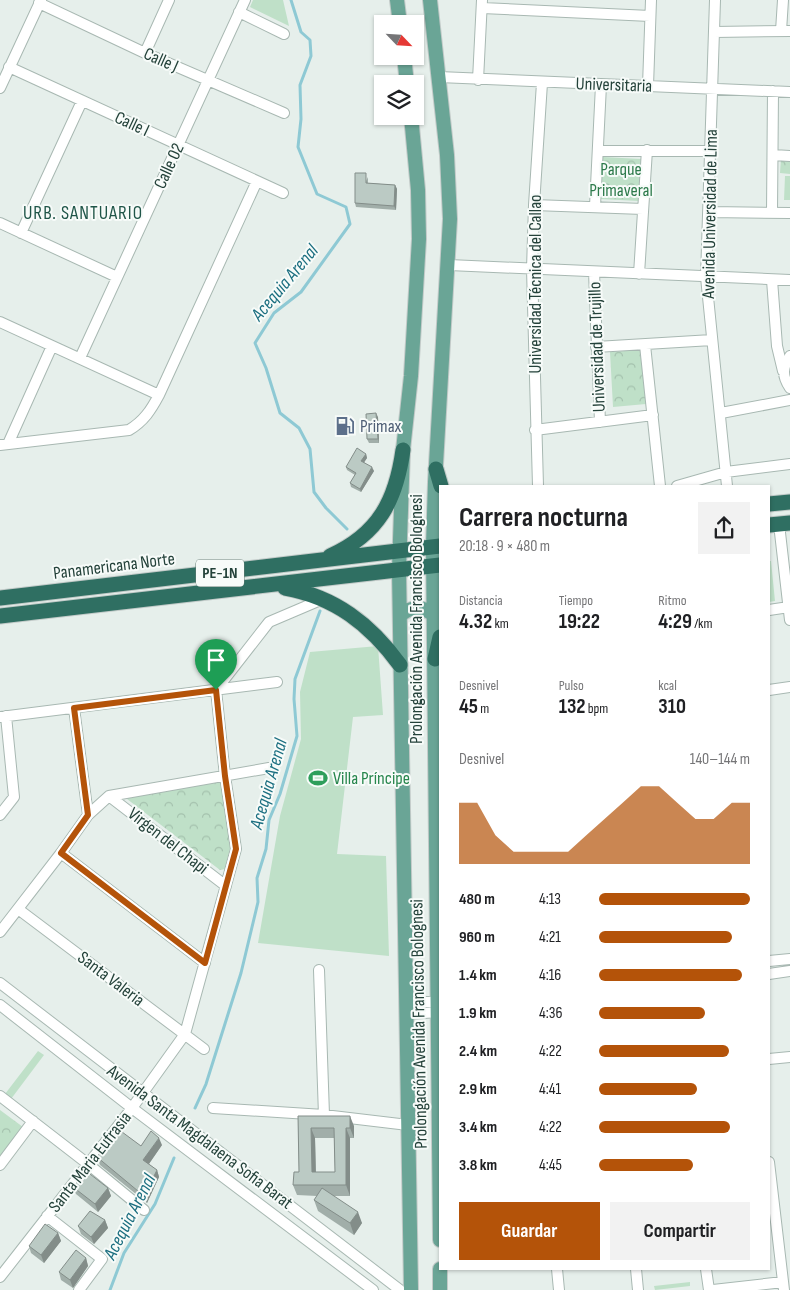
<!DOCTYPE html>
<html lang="es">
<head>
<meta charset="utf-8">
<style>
	:root { --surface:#fff; --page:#f2f2f2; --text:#202124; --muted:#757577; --accent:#b45309 }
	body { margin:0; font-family:"Sofia Sans Condensed",sans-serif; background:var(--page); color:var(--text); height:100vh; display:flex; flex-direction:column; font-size:19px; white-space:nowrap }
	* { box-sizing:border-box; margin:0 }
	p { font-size:16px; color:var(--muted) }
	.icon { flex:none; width:28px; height:28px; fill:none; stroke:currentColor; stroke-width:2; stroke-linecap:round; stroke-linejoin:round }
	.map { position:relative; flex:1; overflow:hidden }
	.sheet { position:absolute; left:439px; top:485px; width:331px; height:785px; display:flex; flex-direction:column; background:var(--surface); border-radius:0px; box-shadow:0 1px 4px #0004 }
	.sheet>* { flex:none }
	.needle { width:32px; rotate:115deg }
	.buttons { position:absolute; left:374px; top:15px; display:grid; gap:10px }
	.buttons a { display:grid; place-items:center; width:50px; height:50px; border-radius:0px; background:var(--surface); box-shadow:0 1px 4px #0004; font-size:25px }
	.pin { position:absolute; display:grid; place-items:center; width:42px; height:42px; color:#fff; margin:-51px -21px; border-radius:50% 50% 50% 0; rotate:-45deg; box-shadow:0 0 5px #0007 }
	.pin .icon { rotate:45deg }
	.round { display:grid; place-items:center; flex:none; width:52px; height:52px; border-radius:0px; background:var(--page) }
	.overview { display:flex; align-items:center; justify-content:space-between; height:85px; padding:0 20px }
	h1 { font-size:28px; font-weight:700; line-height:38px }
	.stats { display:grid; grid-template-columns:repeat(3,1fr); gap:8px; height:85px; padding:5px 20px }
	.stats div { display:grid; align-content:center }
	.stats b { font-size:21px; font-weight:700 }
	.stats small { font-size:14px; font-weight:400 }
	.stats p { font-size:14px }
	.chart { height:140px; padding:10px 20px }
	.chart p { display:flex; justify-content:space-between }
	.chart svg { width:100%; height:90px; margin-top:5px; fill:var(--accent); opacity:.7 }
	.action { display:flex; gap:10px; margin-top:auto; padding:10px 20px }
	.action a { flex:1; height:58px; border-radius:0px; background:var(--accent); color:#fff; font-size:20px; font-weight:700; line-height:58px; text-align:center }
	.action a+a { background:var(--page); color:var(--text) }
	ul { padding:0 20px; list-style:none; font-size:16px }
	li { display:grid; grid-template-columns:80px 60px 1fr; align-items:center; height:38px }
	li i { height:12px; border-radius:6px; background:var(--accent) }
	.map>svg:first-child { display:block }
	.grass { fill:#bfe0c8 }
	.park { fill:url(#park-crowns) }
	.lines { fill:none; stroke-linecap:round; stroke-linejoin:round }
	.stream { stroke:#8ec9d4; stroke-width:3 }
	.minor-casing { stroke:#a8b8b2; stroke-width:12 }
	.major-casing { stroke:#c2cac8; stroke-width:16 }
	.highway-casing { stroke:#c2cac8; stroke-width:17 }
	.minor { stroke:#fff; stroke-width:10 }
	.major { stroke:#6aa596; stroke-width:14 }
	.highway { stroke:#2f6f62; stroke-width:15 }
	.wall { fill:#a1aea9; fill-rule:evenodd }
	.shaded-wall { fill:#838d89 }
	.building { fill:#bbcac4; stroke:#838d89; fill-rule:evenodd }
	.route-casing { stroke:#fff; stroke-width:10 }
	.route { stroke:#b45309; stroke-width:6 }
	.labels { text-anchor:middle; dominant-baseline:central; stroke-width:4; stroke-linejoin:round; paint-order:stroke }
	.shield { fill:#f7fbf9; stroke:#637a73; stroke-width:1 }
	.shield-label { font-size:16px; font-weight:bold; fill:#24423a }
	.street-label { font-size:18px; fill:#24423a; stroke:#f7fbf9 }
	.park-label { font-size:18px; fill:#2d7a4b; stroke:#f7fbf9 }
	.service-label { font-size:18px; fill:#4e5e75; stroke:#f7fbf9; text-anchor:start }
	.leisure-label { font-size:18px; fill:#27864d; stroke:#f7fbf9; text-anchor:start }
	.neighbourhood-label { font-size:19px; letter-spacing:1px; fill:#1f5548; stroke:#f7fbf9 }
	.water-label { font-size:19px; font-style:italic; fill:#1c6f80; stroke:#f7fbf9 }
</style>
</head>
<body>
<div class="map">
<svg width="790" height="1290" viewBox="0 0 790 1290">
	<defs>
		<pattern id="park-crowns" width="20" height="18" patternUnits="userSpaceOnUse" patternTransform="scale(1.25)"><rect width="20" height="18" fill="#bfe0c8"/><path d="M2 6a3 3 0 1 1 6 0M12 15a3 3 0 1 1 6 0" fill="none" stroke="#a4c1ad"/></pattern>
	</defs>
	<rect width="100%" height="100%" fill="#e6efeb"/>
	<path class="grass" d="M253,0h30l6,26 -39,-19z
		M785,176h5v24h-6z
		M769,561h2l4,40 -6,1z
		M378,646l5,69 -30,2 -16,137 49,2 3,100 -131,-13 22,-127 21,-77 -1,-47 10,-40z
		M38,1051l6,4 -33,44 -6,-5z
		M690,1282v4l-35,4 -1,-4z"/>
	<path class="park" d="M603,157l38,2 -2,42 -39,-2z
		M781,158l9,1v15l-10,-1z
		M640,350l6,54 -33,3 -3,-55z
		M223,781l8,64 -6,24 -5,1 -93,-71 2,-5z
		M0,1110l23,17 -23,33z"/>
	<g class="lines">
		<path class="stream" d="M291,0l10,32 9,8 1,16 -11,29 1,34 -3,28 19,47 29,13 4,17 -49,68 -27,21 -19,30 11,25 14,45 19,15 11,21 4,43 12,16 21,21
			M195,1108l11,-24 35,-111 17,-71 -1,-24 9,-29 3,-29 11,-26 17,-58 -3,-37 1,-20 25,-68
			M110,1290l14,-37 31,-49 19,-46"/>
		<g class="minor-casing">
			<path id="minor" d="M715,0l-9,277 21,209
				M39,3l106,50 139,60
				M482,8l168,8
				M239,12l45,22
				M781,31l2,-31
				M714,32l76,-1
				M145,53l24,-53
				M9,67l274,126
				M439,77l351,15
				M478,80l4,-80
				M648,86l3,-86
				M0,88l41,-88
				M598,151h113
				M773,155l17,1
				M534,205l109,4
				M595,206l6,-121
				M709,212l81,1
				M772,212l1,-121
				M0,223l117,54
				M21,233l61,-132
				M449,265l341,15
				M594,272l6,150
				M639,274l8,-124
				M772,280l5,66 6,25
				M0,322l159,73
				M645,345l15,141
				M596,347l116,-7
				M790,356c-8,12 -8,20 0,32
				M80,358l165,-358
				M721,413l69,-13
				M535,430l118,-15
				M8,444l44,-98
				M0,445l129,-15c15,-9 22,-20 30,-35l98,-214
				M538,486l-6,-217 2,-64 8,-122
				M677,486l49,-14 64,-8
				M779,524l11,96
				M769,610l20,-3
				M769,690l21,-3
				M0,717l277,-35
				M109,796l117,90
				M0,815l14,-18 -8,-81
				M88,815l21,-19 160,-28
				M61,853l144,110
				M18,909l186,140
				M0,932l61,-79 27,-38 -14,-107
				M769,961l21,-2
				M319,970l5,145
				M769,974l21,-3
				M0,983l400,307
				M406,1002h34
				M0,1005l132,103 241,182
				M406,1014l34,-2
				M769,1059l21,-2
				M0,1096l88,68 56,46
				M213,1108l111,7 84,10
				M769,1162l15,128
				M0,1165l33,-44
				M47,1216l55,43 -23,31
				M557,1269l2,21
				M636,1269l2,21
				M706,1269l3,21
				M0,1277l132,-169 53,-74 51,-185 -11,-73 -9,-86 53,-68 54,-23
				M713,1290l70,-8"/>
		</g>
		<g class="major-casing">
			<path id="major" d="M397,0l3,24
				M430,0l17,155 3,64 -15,263 -2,65 7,693
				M404,56l3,28
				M400,616c10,-10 23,-11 34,0
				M440,1269v21
				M411,1290l-12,-720 4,-120 8,-74 8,-137 -1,-49 -7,-74"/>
		</g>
		<g class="highway-casing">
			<path id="highway" d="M436,469l5,17
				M769,504l21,-2
				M769,525l21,-2
				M330,556c49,-22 66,-56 73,-106
				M285,588c50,9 85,36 115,77
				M0,598l440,-52
				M0,616l440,-51
				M435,659l5,-22"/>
		</g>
		<use href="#minor" class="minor"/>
		<use href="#major" class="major"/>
		<use href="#highway" class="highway"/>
	</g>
	<path class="wall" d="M368,177v6l27,2 2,4 -1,21 -40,-3 -1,-4z
		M378,417l1,26h-10l-2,-4z
		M366,454l1,4 -3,4 10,9 -13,21 -10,-5 -1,-4 5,-8 -8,-5 -1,-3z
		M298,1116l56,10v12h-4v58h-17l29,27 -8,12 -36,-24 -4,-11 3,-4 -20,-1 -4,-10 6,-13zM315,1138h19l1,34h-19z
		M162,1145l-13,19 8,6 2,7 -12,26 -47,-38 -3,-8z
		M73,1187l35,1 3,8 -13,16 -22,-18z
		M105,1220l3,8 -14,16 -13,-10 -3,-8z
		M58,1233l3,8 -17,22 -13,-10 -2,-7z
		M86,1258l2,8 -15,22 -12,-8 -2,-8z"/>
	<path class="shaded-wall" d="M395,185l2,4 -1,21 -2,-4z
		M376,413l2,4 1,26 -1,-4z
		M366,454l1,4 -4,6 -2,-3z
		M372,467l2,4 -13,21 -1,-3z
		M350,1116l4,10v12l-4,-10z
		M311,1128l4,10 1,44 -4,-10z
		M346,1128l4,10v58l-4,-11z
		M159,1138l3,7 -16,23 -3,-8z
		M157,1170l2,7 -12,26 -3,-7z
		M108,1188l3,8 -13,16 -3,-8z
		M358,1212l4,11 -8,12 -4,-12z
		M105,1220l3,8 -14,16 -3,-7z
		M58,1233l3,8 -17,22 -3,-8z
		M86,1258l2,8 -15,22 -3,-8z"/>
	<path class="building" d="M355,173h11v10l29,2 -1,21 -39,-3z
		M376,413l2,26h-11l-1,-25z
		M357,448l9,6 -5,7 11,6 -12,22 -10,-6 6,-10 -10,-6z
		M298,1116h52v12h-4v57h-53l1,-13h5zM311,1128h23l1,44h-23z
		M118,1129l23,17 10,-15 8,7 -16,22 14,10 -13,26 -47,-39z
		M86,1171l22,17 -13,16 -22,-17z
		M322,1188l36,24 -8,11 -36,-23z
		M90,1211l15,9 -14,17 -13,-11z
		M45,1224l13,9 -17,22 -12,-9z
		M76,1250l10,8 -16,22 -11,-8z"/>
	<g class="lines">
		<g class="route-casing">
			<path id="route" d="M216,690l9,86 11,73 -31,114 -144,-110 27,-38 -14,-107z"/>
		</g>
		<use href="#route" class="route"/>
	</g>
	<defs>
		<g id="fuel-bare" transform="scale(1.5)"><path d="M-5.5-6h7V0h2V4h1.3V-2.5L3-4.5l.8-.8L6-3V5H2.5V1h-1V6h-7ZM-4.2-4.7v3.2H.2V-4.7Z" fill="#5c6f8a" stroke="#f7fbf9" stroke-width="2.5" paint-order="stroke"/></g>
		<g id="stadium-bare" transform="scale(1.5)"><path d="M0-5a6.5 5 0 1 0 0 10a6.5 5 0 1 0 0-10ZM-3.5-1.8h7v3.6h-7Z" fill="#2e9e5b" stroke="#f7fbf9" stroke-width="2.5" paint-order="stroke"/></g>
	</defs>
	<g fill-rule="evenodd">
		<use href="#fuel-bare" x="345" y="426"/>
		<use href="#stadium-bare" x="318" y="778"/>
	</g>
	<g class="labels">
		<rect class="shield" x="196" y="559.5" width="48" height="27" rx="4"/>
		<g class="shield-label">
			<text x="220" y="573">PE-1N</text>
		</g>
		<g class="street-label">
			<text transform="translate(161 60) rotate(24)">Calle J</text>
			<text transform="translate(614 85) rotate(2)">Universitaria</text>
			<text transform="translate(132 124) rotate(25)">Calle I</text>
			<text transform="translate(169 166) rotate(-65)">Calle 02</text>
			<text transform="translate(710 214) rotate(-89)">Avenida Universidad de Lima</text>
			<text transform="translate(535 284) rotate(-90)">Universidad Técnica del Callao</text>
			<text transform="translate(597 347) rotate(-92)">Universidad de Trujillo</text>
			<text transform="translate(114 566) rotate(-7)">Panamericana Norte</text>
			<text transform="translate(416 619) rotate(-90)">Prolongación Avenida Francisco Bolognesi</text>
			<text transform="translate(168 841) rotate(38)">Virgen del Chapi</text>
			<text transform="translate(111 979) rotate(37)">Santa Valeria</text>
			<text transform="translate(419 1024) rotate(-91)">Prolongación Avenida Francisco Bolognesi</text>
			<text transform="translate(200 1137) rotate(37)">Avenida Santa Magdalaena Sofia Barat</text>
			<text transform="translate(90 1162) rotate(-52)">Santa Maria Eufrasia</text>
		</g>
		<g class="park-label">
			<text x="621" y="169">Parque<tspan x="621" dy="21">Primaveral</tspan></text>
		</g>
		<g class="service-label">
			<text x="360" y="426">Primax</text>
		</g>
		<g class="leisure-label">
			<text x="333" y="778">Villa Príncipe</text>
		</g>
		<g class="neighbourhood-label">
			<text x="83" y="213">URB. SANTUARIO</text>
		</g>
		<g class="water-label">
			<text transform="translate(285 283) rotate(-50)">Acequia Arenal</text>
			<text transform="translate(269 784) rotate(-74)">Acequia Arenal</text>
			<text transform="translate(130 1217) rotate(-63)">Acequia Arenal</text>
		</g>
	</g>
</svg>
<div class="buttons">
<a><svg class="needle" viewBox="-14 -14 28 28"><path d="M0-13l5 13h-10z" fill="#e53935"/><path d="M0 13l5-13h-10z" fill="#757577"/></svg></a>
<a><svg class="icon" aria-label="layers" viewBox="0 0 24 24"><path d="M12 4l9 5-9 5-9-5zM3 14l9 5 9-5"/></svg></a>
</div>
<div class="pin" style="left:216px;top:690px;background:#1e9e55"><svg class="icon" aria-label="arrive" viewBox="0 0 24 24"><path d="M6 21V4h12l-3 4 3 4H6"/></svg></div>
<section class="sheet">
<div class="overview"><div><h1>Carrera nocturna</h1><p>20:18 · 9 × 480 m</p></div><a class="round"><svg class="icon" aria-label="share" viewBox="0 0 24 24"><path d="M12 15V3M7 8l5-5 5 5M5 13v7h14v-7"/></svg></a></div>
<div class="stats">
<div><p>Distancia</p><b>4.32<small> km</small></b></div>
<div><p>Tiempo</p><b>19:22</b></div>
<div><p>Ritmo</p><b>4:29<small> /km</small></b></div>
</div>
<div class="stats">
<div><p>Desnivel</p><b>45<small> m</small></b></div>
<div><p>Pulso</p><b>132<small> bpm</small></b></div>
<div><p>kcal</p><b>310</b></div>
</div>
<div class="chart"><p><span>Desnivel</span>140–144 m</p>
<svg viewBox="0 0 160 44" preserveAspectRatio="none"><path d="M0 44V14L10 14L20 30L30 38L40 38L50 38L60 38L70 30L80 22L90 14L100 6L110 6L120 14L130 22L140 22L150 14L160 14V44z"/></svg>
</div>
<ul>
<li><b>480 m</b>4:13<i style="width:100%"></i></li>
<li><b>960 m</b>4:21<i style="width:88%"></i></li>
<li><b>1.4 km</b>4:16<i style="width:95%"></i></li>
<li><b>1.9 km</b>4:36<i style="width:70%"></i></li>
<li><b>2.4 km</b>4:22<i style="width:86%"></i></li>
<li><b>2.9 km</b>4:41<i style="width:65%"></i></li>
<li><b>3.4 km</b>4:22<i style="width:87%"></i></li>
<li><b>3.8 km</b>4:45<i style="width:62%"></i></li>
</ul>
<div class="action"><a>Guardar</a><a>Compartir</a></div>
</section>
</div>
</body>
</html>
